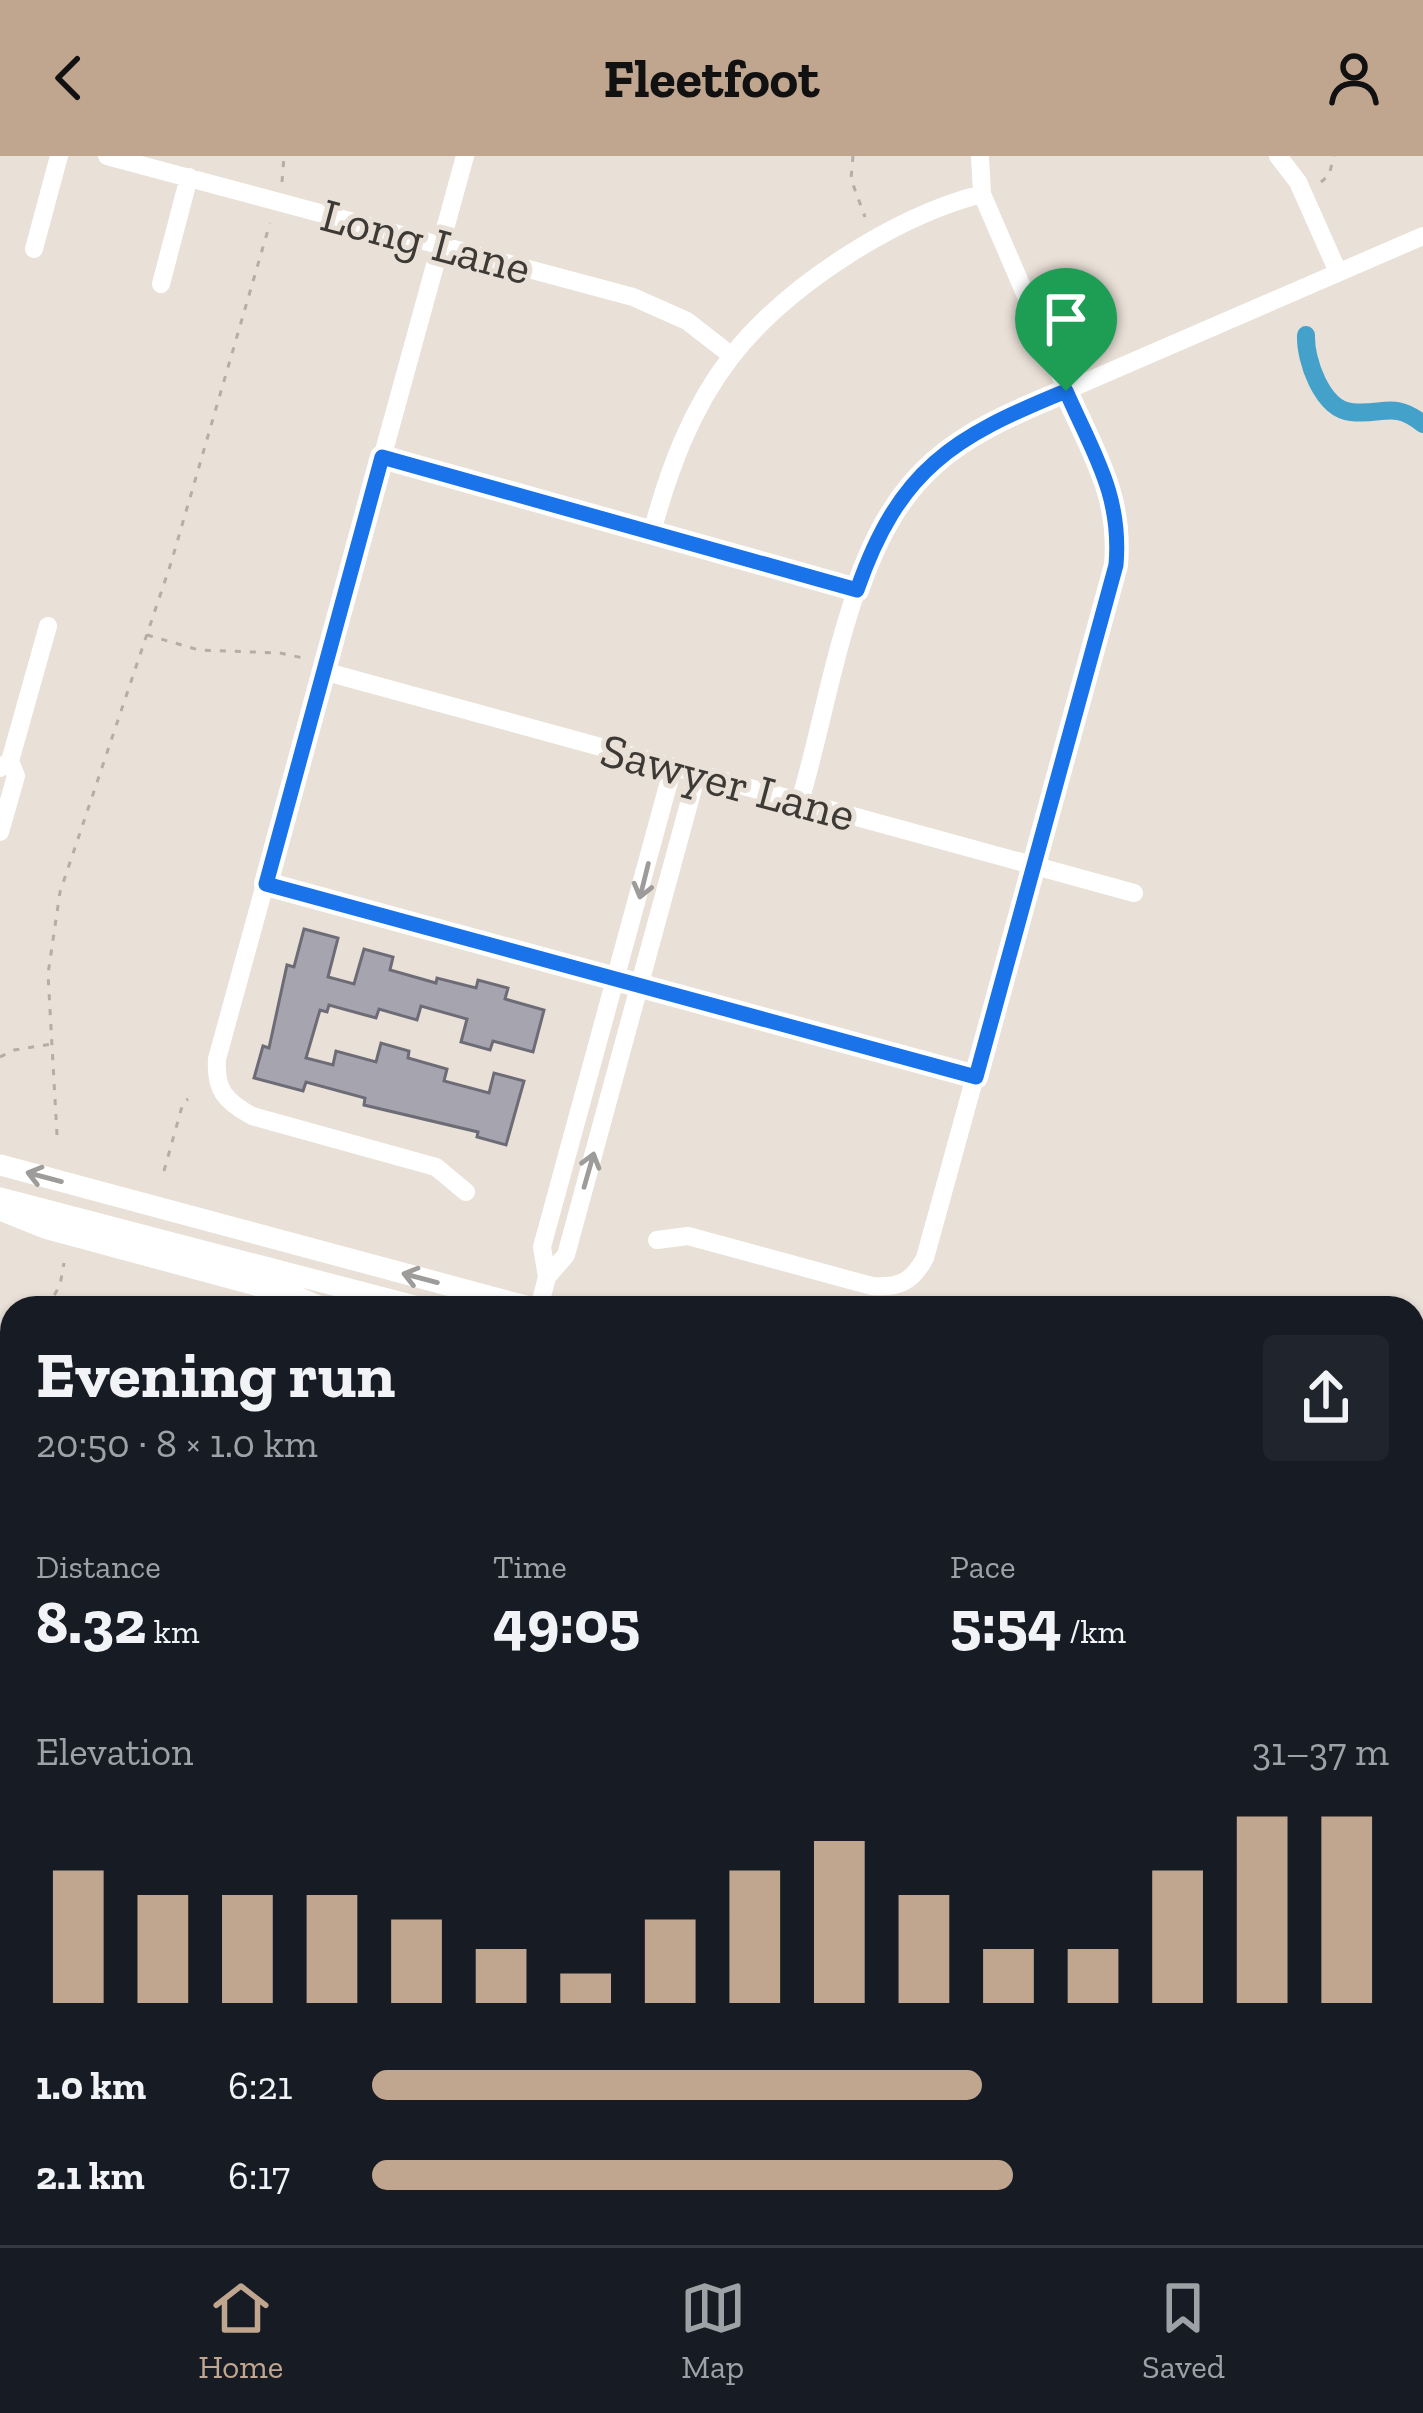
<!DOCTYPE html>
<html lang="en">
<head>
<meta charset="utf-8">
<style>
	:root { --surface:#171b24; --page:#20242c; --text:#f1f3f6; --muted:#9ea1a6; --line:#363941; --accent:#c1a68f }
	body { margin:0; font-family:"Zilla Slab",serif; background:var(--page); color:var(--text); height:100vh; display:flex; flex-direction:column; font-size:45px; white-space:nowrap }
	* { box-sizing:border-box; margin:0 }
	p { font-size:39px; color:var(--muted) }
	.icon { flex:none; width:66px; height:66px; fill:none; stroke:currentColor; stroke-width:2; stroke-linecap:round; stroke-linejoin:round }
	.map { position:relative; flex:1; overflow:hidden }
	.side { position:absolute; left:0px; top:1140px; width:1425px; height:951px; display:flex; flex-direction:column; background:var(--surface); border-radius:36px 36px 0 0; box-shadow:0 3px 9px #0004 }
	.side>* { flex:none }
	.pin { position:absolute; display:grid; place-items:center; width:102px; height:102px; color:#fff; margin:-123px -51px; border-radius:50% 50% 50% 0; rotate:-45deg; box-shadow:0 0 12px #0007 }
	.pin .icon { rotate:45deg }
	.round { display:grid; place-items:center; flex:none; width:126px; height:126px; border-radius:12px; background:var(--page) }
	.head { display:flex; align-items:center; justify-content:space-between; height:204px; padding:0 36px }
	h1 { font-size:66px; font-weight:700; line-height:90px }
	.stats { display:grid; grid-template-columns:repeat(3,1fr); gap:18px; height:204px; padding:12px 36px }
	.stats div { display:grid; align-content:center }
	.stats b { font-size:60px; font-weight:700 }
	.stats small { font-size:33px; font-weight:400 }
	.stats p { font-size:33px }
	.chart { height:336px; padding:24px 36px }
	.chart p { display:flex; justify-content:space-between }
	.chart svg { width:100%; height:216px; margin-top:12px; stroke:var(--accent); stroke-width:6 }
	ul { padding:0 36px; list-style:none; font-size:39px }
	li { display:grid; grid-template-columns:192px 144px 1fr; align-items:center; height:90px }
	li i { height:30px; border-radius:15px; background:var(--accent) }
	header { display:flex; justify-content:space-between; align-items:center; height:156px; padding:0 36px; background:var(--accent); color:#111; font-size:54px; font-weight:700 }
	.menu { display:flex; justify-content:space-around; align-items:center; height:168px; border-top:3px solid var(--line); background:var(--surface); font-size:33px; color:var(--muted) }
	.menu a { display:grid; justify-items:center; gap:6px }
	.menu .on { color:var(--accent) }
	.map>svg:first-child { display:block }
	.green { fill:#afc99b }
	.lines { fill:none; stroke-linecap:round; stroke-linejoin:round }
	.canal { stroke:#44a1c9; stroke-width:18 }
	.building { fill:#a6a4af; stroke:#6d6c76; stroke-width:3 }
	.path { stroke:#b5ada6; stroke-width:3; stroke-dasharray:6 9; stroke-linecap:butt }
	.minor { stroke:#fff; stroke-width:18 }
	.major { stroke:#fff; stroke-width:21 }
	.oneway { stroke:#9e9c9a }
	.route-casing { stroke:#fff; stroke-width:24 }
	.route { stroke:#1a73e8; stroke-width:15 }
	.labels { text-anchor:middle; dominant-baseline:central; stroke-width:10; stroke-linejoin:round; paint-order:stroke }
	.street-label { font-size:48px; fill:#3d3a36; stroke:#e9e0d7 }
</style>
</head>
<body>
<header><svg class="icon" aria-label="back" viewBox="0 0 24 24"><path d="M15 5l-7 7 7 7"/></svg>Fleetfoot<svg class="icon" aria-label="person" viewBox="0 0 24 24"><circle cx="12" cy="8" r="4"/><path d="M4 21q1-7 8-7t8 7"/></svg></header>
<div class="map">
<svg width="1423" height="2089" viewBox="0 0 1423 2089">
	<rect width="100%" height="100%" fill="#e9e0d7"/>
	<path class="green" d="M0,1646l12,15v418h216l-2,10h-226z"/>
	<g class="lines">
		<path class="canal" d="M1306,179c-1,25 16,74 45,77 32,4 42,-12 72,12"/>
	</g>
	<path class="building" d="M304,773l34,9 -10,39 26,7 10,-35 29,8 -3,13 46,13 1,-5 39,10 2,-8 30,8 -3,11 39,11 -11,42 -40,-11 -3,9 -29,-8 6,-23 -46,-13 -4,14 -38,-11 -3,9 -47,-13 -2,7 -7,-2 -14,48 27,7 3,-14 40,11 5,-19 28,8 -1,7 39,11 -3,12 45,12 5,-20 30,8 -18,64 -29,-8 1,-5 -114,-27 1,-7 -59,-16 -3,9 -49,-13 9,-32 6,2 18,-83 7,2z"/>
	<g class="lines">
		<path class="path" d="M853,0l-2,23 14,38
			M282,26l2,-26
			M1321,26l8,-7 5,-19
			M147,479l52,15 81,3 28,6
			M0,901l14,-7 38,-6
			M57,979l-9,-161 12,-82 111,-329 99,-340
			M164,1015l19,-68 5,-4
			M47,1152l13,-23 4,-22
			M0,1179l12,-1"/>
		<path class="minor" d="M107,0l526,141 54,24 45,35
			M465,0l-248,903c-2,31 8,42 35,57l184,51 30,25
			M1278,0l20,26 40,90
			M34,93l25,-93
			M161,128l28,-107
			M382,300l475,134
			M652,376c17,-63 39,-123 79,-175 55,-71 164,-141 251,-163
			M323,515l811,222
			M0,612l10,-7 38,-135
			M800,645c31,-102 50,-268 133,-339 24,-21 51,-34 79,-48l411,-178
			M0,676l16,-56 -6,-15
			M265,728l711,193
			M657,1084l31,-4 184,50c27,2 40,-4 53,-28l191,-693 3,-36 -5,-29 -132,-306 -2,-38
			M547,1121l19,-22 131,-481
			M539,1152l8,-31 -5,-30 131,-480
			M596,2079l37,10
			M754,2089l3,-10"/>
		<path class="major" d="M0,1009l533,143
			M0,1042l422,110
			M0,1054l45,18 247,67 31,13
			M311,2089v-10"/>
	</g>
	<defs><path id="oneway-shaft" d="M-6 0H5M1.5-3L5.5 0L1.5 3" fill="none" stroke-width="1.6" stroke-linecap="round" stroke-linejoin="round" transform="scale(3)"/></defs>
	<g class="oneway">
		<use href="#oneway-shaft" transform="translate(644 725) rotate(104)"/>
		<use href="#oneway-shaft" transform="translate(589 1014) rotate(-74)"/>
		<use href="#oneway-shaft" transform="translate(44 1021) rotate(-165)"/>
		<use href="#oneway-shaft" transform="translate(420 1122) rotate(-165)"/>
	</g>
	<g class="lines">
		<g class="route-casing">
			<path id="route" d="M1066,235c27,62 56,104 50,174l-140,512 -710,-193 116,-427 475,133c42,-121 96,-153 209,-199z"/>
		</g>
		<use href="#route" class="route"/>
	</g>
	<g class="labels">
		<g class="street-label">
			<text transform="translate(426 85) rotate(15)">Long Lane</text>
			<text transform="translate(728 626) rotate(15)">Sawyer Lane</text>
		</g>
	</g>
</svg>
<div class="pin" style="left:1066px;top:235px;background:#1e9e55"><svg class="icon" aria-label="arrive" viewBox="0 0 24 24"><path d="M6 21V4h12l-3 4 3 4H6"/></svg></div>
<section class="side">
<div class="head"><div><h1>Evening run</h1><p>20:50 · 8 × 1.0 km</p></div><a class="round"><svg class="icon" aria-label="share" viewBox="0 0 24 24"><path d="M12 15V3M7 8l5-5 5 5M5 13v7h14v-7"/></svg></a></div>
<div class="stats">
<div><p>Distance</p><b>8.32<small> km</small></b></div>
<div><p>Time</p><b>49:05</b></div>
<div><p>Pace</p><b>5:54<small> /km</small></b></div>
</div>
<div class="chart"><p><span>Elevation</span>31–37 m</p>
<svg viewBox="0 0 160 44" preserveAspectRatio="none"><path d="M5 44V17M15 44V22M25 44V22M35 44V22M45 44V27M55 44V33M65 44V38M75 44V27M85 44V17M95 44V11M105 44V22M115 44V33M125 44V33M135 44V17M145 44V6M155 44V6"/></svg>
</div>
<ul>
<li><b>1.0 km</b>6:21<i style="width:60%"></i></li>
<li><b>2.1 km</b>6:17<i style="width:63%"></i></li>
</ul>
</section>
</div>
<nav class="menu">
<a class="on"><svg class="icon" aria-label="home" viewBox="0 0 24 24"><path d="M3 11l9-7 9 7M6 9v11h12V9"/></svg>Home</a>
<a><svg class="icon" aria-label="map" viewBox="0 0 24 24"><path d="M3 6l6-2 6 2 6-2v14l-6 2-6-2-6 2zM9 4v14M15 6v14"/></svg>Map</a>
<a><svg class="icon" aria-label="saved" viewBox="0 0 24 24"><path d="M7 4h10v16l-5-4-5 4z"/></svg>Saved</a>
</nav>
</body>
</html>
